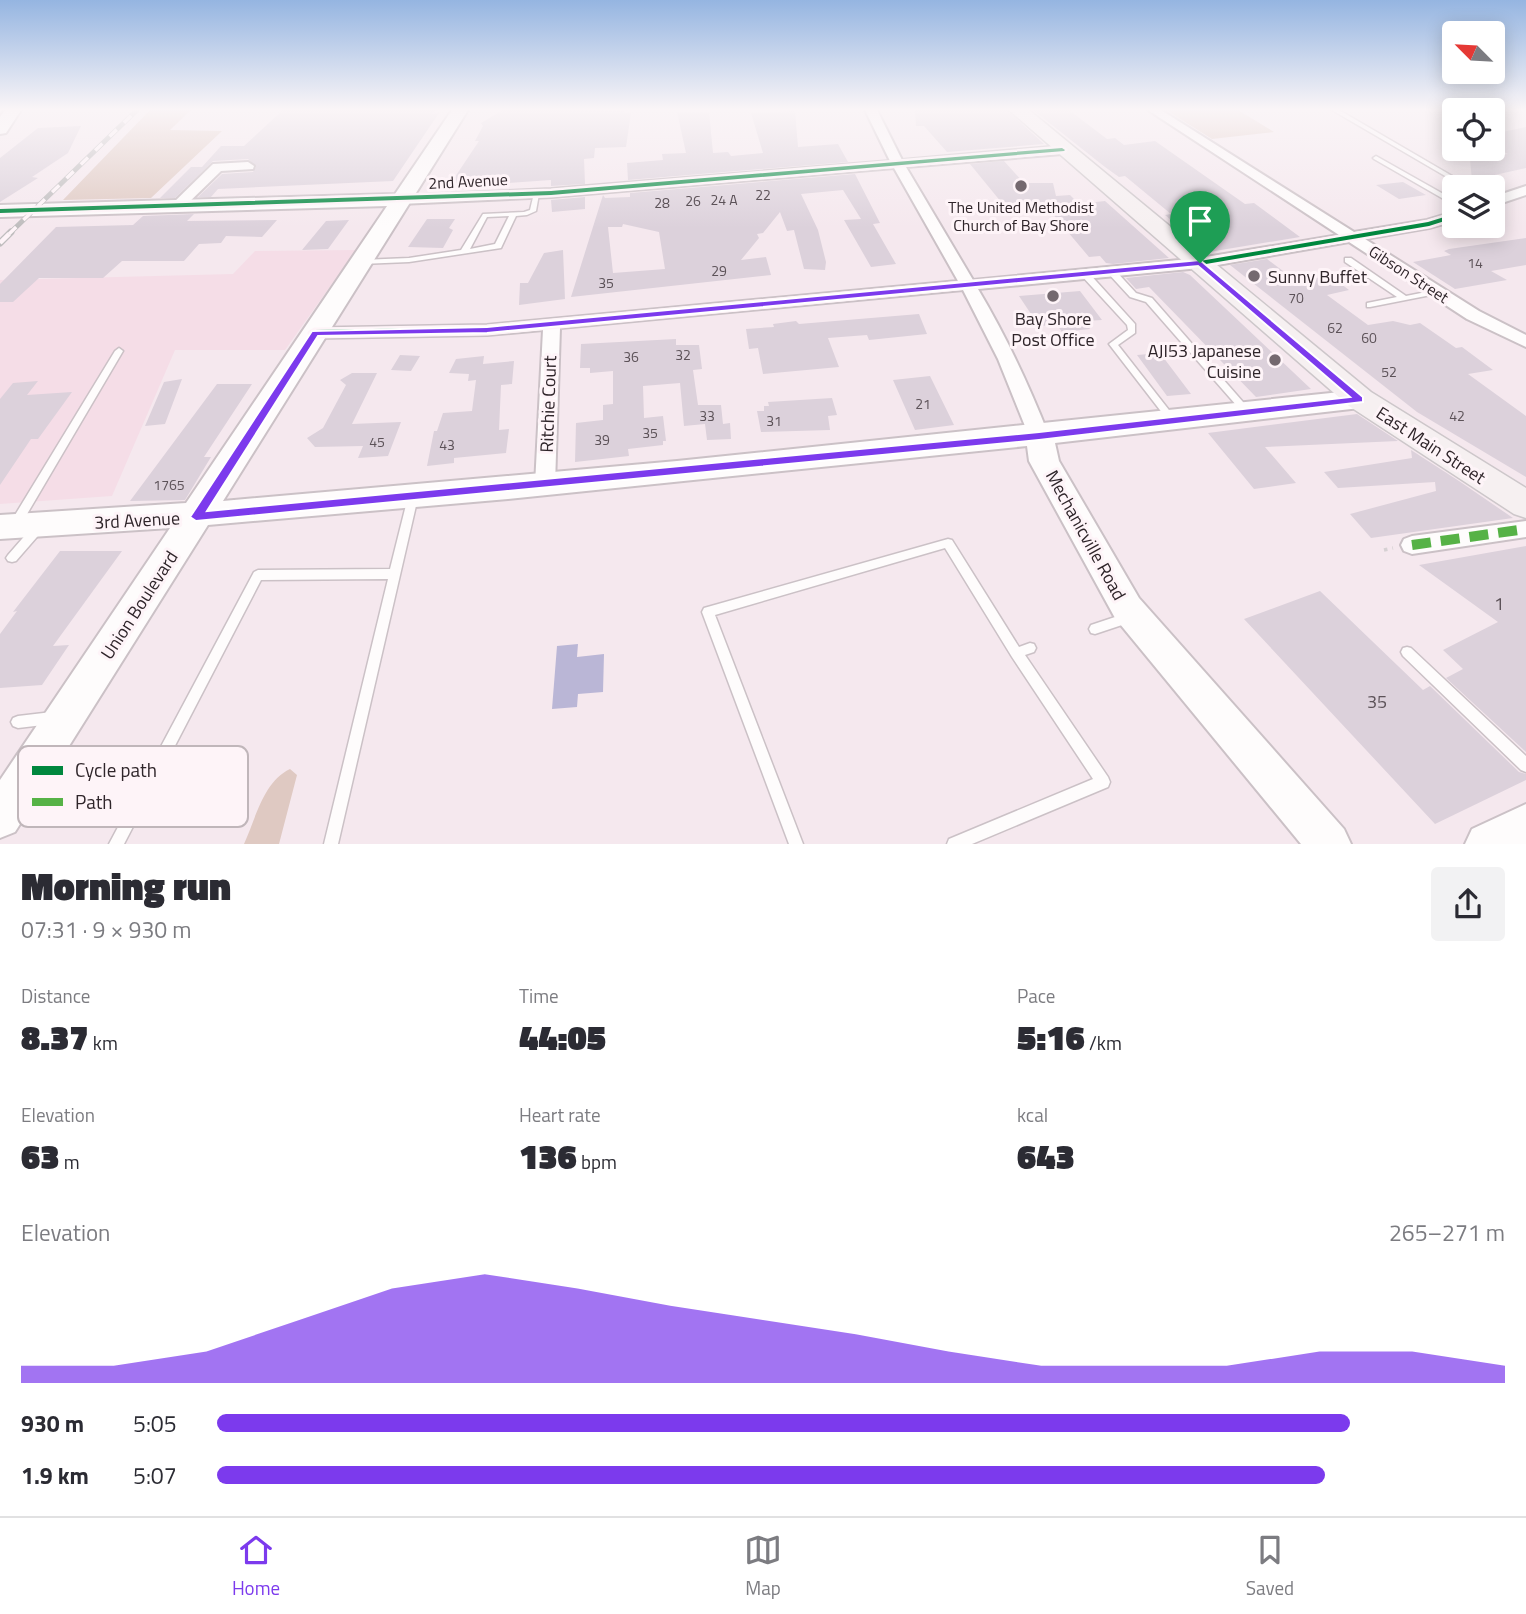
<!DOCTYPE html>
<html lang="en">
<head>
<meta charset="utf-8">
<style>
	:root { --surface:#fff; --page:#f2f2f3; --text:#2b2b33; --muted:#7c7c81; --line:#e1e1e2; --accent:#7c3aed }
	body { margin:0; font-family:"Titillium Web",sans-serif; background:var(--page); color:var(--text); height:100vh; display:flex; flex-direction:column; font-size:26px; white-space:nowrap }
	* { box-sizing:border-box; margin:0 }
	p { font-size:23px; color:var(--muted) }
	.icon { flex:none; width:38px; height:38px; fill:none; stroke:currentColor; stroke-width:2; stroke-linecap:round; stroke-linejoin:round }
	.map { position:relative; height:844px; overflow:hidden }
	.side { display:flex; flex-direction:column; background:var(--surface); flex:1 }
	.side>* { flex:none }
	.needle { width:46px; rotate:294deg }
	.buttons { position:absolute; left:1442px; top:21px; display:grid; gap:14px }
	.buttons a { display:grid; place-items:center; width:63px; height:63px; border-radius:7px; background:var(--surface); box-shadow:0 4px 18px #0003; font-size:35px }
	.pin { position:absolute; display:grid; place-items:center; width:60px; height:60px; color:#fff; margin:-72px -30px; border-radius:50% 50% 50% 0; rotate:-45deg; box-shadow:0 0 7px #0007 }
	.pin .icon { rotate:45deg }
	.round { display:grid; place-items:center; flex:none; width:74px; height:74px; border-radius:7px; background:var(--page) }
	.summary { display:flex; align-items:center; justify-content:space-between; height:119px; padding:0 21px }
	h1 { font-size:38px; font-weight:800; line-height:52px }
	.metrics { display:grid; grid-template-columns:repeat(3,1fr); gap:10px; height:119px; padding:7px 21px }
	.metrics div { display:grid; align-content:center }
	.metrics b { font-size:35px; font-weight:800 }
	.metrics small { font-size:19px; font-weight:400 }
	.metrics p { font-size:19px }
	.chart { height:196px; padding:14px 21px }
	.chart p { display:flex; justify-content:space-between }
	.chart svg { width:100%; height:126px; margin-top:7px; fill:var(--accent); opacity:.7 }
	ul { padding:0 21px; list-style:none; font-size:23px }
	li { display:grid; grid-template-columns:112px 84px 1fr; align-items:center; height:52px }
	li i { height:18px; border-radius:9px; background:var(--accent) }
	.menu { display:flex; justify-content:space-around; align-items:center; height:98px; border-top:2px solid var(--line); background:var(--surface); font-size:19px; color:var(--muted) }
	.menu a { display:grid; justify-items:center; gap:4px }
	.menu .active { color:var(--accent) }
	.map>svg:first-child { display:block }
	.built { fill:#f5dde7 }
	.green { fill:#dfc9c2 }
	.water { fill:#bab6d6 }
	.building { fill:#dcd1db; fill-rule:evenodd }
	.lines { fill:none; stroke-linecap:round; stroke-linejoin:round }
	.lane-casing { stroke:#cbc1c6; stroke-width:3 }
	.street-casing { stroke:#cbc1c6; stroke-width:4 }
	.secondary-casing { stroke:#cbc1c6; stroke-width:4 }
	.primary-casing { stroke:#cdc7ca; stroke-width:3 }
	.path { stroke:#d6d1d3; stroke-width:3.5; stroke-dasharray:3.5 5; stroke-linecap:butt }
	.lane { fill:#fefcfc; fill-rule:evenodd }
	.street { fill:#fefcfc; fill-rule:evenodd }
	.secondary { fill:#fefcfc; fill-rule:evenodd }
	.primary { fill:#f6f0f1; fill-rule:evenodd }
	.rail-far1-casing { stroke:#bfbdbe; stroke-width:5 }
	.rail-casing { stroke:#bfbdbe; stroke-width:7 }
	.rail-far1 { stroke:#fef4f8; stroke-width:3.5; stroke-dasharray:10; stroke-linecap:butt }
	.rail { stroke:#fef4f8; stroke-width:4.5; stroke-dasharray:13; stroke-linecap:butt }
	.quiet { stroke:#56b246; stroke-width:10; stroke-dasharray:19 10; stroke-linecap:butt }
	.cycleway-casing { stroke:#fef4f8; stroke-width:5 }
	.cycleway { fill:#00873e; fill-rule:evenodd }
	.route { fill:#7c3aed; stroke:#fff; stroke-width:2; fill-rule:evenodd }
	.poi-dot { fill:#74696f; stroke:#fef4f8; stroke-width:2.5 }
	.labels { text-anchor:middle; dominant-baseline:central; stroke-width:6; stroke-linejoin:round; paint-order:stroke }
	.number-label { font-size:14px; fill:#5c5258 }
	.far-street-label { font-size:16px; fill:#2f252a; stroke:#fef4f8 }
	.far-poi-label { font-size:16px; fill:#2f252a; stroke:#fef4f8 }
	.poi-label { font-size:18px; fill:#2f252a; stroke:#fef4f8; text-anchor:start }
	.street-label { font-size:18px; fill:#2f252a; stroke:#fef4f8 }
	.near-number-label { font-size:18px; fill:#5c5258 }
	.key { fill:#fef4f8; stroke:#c0b6ba; stroke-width:2 }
	.key-label { font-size:19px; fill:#2f252a }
</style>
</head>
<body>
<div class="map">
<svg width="1526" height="844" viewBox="0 0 1526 844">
	<rect width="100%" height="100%" fill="#f5e8ee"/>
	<path class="built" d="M356,250l-71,100h-110l-63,146 -112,8v-224l233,-6 22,-23z"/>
	<path class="green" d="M150,110h41l-21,20 52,1 -71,67 -88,2z
		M1166,110h72l36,22 -62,7z
		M290,769l7,6 -18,69h-35c12,-26 19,-62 46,-75z"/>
	<path class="water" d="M578,644l-1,13 27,-3 -1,38 -25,2 -1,13 -25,2 5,-63z"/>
	<path class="building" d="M283,110h152l-3,4 7,-1 -46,68 -175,8 -7,8h-13l24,-23 31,-2 3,-5 -8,-8 -35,2 -38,37h-15l31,-31h11l19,-21h23z
		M503,110l122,1 -1,2h7l-5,34 -31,1 -1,10 -10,1 1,25 -34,2v-6l-71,5v-2h-29l28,-42h-4l8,-15 -2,-3z
		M915,110h92l37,34 -97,8 -23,-26h-8z
		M1033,110h36l38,29 8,-1 9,7 31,-4 90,63 9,-1 46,34 -91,15 -44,-37 6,-1 -46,-38 -6,1 -14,-10z
		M795,111l3,36 40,-3 10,18 -220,18 -1,-17 36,-3 -1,-6 24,-1 -9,-41h32l4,41 15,-1 3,4 32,-3 -12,-40z
		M81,126l-13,27 -36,24 6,1 -38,24v-44l38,-30z
		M1526,127v41l-54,12 -2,-20 38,-6 -15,-8v-12z
		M1004,161l20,22h29l3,13 14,-1 9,9 26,-3 64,57 -56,6 -7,-1 -6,-7 -11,1 -43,-51 -40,2 -36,-44z
		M855,174l25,49 -7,1 23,40 -25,3 -27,-47 17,-1 -18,-29 -42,4 17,36 8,32 -1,8 -21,-1 -10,-39 -7,1 -7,-19 -17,21 -6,1 2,4 -18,22 25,-3 5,18 -200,22 32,-102 2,3 25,-1v-4zM623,224l36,8 6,37 -52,4 -5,-46h14z
		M1403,182l23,13 -27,4 -23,-14z
		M585,197v12l-33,3 -1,-12z
		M194,214l-7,7 90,-1 -15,17 -36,-1 -5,7 -22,1 -15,17h-62l-19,17h-64l-26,24h-13v-18l56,-57 77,-2 10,-9z
		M427,219h28l-6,9 4,2 -10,18 -35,-1z
		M349,220l-21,29 -26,1 24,-29z
		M1526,238v27l-35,6 16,9 -52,9 -42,-27 38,-7 -7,-4 5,-2z
		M563,250l2,49 -46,6 1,-22h8l16,-30z
		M1267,259l20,15 20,-3 12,8 13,-2 17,13 -22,5 41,30 25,-4 17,4 10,-2 36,25 6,-1 31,23 -25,4 58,42v61l-109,-65 -187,-147z
		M1183,272l7,3 121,114 -55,8 -107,-110 -13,2 -10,-11z
		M1080,291l22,29 -17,1 5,8 -28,3 -5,-7 -18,1 -20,-30z
		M919,314l8,20 -58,6 -2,-5 -39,3 11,29 -76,7 -5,-26 -9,1 -3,-20 28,-2 -1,-3 23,-3 3,3z
		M676,339v6h23l3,24 -9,1 5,35h23l2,19 7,-1 1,16 -24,1 -2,-16 -21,2 -4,-43 -37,3 1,32 19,-2 3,25h-3v4l-35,4 1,7 -54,6 1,-39 27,-3v-15l10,-1v-33l-23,2v-5h-10l1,-24z
		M1160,353l31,41 -24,2 -30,-41z
		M400,355l20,1 -9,15 -20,-1z
		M484,356l-1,8 31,-3 -2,23 -11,1 -2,45 10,-1 -3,24 -52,5v5l-27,3 7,-35h3l6,-18 29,-2 4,-31 -8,1 1,-7 -20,-1 7,-14z
		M352,373h25l-25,51 49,-2 -13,34 -30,2 5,-12 -48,1 -8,-9 16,-10 23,-43 -6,-5z
		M930,376l24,49 -39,5 -22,-50z
		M182,379l-17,45 -20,2 19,-44z
		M38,381l-11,14 45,-3 -34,47h-7l-31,46v-86l13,-16z
		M217,384h35l-48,73h7l-26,43 -55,1z
		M832,398l5,17 -9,1 2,14 -69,2 -4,-21h7v-5h5l-1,-4z
		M1357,414l41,27 -133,6 31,36 -42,6 -46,-56z
		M1411,450l48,31 54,37 -142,20 -21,-24 86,-23 -1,-9 -97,6 -14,-16 88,-14z
		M1526,546v206l-80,-74 17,-9 -20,-19 55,-28 -79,-57z
		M60,551h62l-69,95 16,-1 -27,40 -42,3v-54l17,-23 -4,1z
		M1320,591l103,99 7,-4 89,86 7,2v6l-91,44 -191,-205z"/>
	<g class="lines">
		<g class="lane-casing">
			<path id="lane" d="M1332,110h7l132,77h-7z
				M1376,156l78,44v5l-80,-46 -1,-1z
				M534,193l5,1 -3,17 -9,4 -11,1 -15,32 -92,14 -48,2 -4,-2 4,-2 48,-2 52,-8 22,-36 41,-2 6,-2zM509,216l-14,28 -25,5 17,-32z
				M1345,258h6l55,38 30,-6 4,2 -4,2 -66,13h-3v-4l30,-6 -52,-35z
				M1107,268h6l23,25 16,5 98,112 2,2 -2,2h-6l-98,-112 -16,-5 -23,-25z
				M1081,271h6l48,53v9l-17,12 58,74 2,2 -2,2h-6l-61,-79 19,-14 -1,-5 -46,-50z
				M119,348l4,3 -103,175 -4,1 -4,-1 -1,-3 1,-3 103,-169z
				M413,493l4,1 1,3 -80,347h-14l64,-265 -127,1 -137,264h-15l145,-272 4,-2 132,-1 18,-72 1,-3z
				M39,523l4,1 1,3 -1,3 -27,31 -4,1 -4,-1 -2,-3 2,-3 27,-31z
				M948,539l4,1 67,107 11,-4 4,1 2,4 -2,4 -9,3 83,122 2,5 -2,5 -136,57h-25l2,-5 144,-60 -81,-122 -67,-109 -230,67 88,229h-14l-87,-232 2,-4z
				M1130,612l4,1 2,4 -2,4 -39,13 -4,-1 -2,-4 2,-4z
				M1407,647l4,1 115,108v16l-5,-2 -118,-114 -2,-4 2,-4z
				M52,712l5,2 2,4 -2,4 -5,2 -34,4 -5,-2 -2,-4 2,-4 5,-2z"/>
		</g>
		<g class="street-casing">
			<path id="street" d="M865,110h12l25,50 160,-14 6,4 -6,4 -156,13 67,113 227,-22 139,-23 -191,-125h13l193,122 73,-12 27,-8v9l-25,7 -64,11 114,72 47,24v12l-59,-28 -118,-77 -149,26 -222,21c28,47 51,96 71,147l-3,5h-14l-3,-5 -31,-77 -35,-69 -403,38 -5,157 -3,5 -7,3 -7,-3 -3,-5 8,-155 -56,5 -172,3 -9,-5 9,-5 172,-3 471,-44 -64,-113 -343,29 -151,7 -7,-4 7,-4 151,-7 339,-28z
				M248,162l6,4 -1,3 -32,2 -39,38h-10l-2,-3 43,-42z
				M1526,186v9l-33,11v-9z
				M1526,521v16l-114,17 -8,-3 -3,-6 3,-6 8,-3z"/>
		</g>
		<g class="secondary-casing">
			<path id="secondary" d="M5,110h16l-15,23 -6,1v-17z
				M452,110h16l-245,391 454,-40 683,-71 10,3 4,6 -4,6 -10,3 -305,35 4,18 80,137 205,231 7,15h-50l-186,-226 -86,-157 -2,-15 -519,53 -300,26 -193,307 -15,6v-58l170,-252 -170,11v-24l186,-12 201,-297 -387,11v-12l395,-11z
				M1526,804v40h-61l7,-15z"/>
		</g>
		<g class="primary-casing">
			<path id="primary" d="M1009,110h20l342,282 155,96v30l-12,-4 -165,-108z"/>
		</g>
		<path class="path" d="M1384,550l9,-2"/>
		<use href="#lane" class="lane"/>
		<use href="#street" class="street"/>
		<use href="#secondary" class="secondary"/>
		<use href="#primary" class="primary"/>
		<g class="rail-far1-casing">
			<path id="rail-far1" d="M9,234l128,-124"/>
		</g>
		<g class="rail-casing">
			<path id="rail" d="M0,243l11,-11"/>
		</g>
		<use href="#rail-far1" class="rail-far1"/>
		<use href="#rail" class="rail"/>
		<path class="quiet" d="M1412,545l114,-16"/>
		<g class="cycleway-casing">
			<path id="cycleway" d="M1062,148l3,2 -1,1 -513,44 -551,18v-4l551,-18z
				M1454,214v4l-25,8 -229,39 -713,68 -172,3 -5,-3 5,-3 172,-3 713,-66 228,-39z"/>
		</g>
		<use href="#cycleway" class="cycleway"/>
	</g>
	<linearGradient id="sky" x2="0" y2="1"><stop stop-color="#95b5e1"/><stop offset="0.48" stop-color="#faf5f7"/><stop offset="1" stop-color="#faf5f7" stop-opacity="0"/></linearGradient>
	<rect width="1526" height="228" fill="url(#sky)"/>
	<path class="route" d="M1200,260l163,137v5l-324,38 -843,81 -6,-4 122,-186 175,-4zM1198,266l152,131 -311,35 -832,79 111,-175 169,-3z"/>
	<g class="poi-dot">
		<circle cx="1021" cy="186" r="7"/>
		<circle cx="1254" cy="276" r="7"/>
		<circle cx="1053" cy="296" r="7"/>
		<circle cx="1275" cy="360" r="7"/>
	</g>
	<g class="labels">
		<g class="number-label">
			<text x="763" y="194">22</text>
			<text x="724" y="199">24 A</text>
			<text x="693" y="200">26</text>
			<text x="662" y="202">28</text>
			<text x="1475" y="262">14</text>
			<text x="719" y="270">29</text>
			<text x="606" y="282">35</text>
			<text x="1296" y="297">70</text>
			<text x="1335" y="327">62</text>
			<text x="1369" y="337">60</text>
			<text x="683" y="354">32</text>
			<text x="631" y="356">36</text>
			<text x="1389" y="371">52</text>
			<text x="923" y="403">21</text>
			<text x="707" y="415">33</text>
			<text x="1457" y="415">42</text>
			<text x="774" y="420">31</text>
			<text x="650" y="432">35</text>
			<text x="602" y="439">39</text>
			<text x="377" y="441">45</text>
			<text x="447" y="444">43</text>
			<text x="169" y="484">1765</text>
		</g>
		<g class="far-street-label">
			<text transform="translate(468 181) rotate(-3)">2nd Avenue</text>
			<text transform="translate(1409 274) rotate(33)">Gibson Street</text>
		</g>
		<g class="far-poi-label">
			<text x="1021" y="207">The United Methodist<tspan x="1021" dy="18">Church of Bay Shore</tspan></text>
		</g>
		<g class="poi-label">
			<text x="1268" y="276">Sunny Buffet</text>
			<text x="1053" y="318" text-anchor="middle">Bay Shore<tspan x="1053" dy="21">Post Office</tspan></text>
			<text x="1261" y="350" text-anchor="end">AJI53 Japanese<tspan x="1261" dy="21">Cuisine</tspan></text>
		</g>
		<g class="street-label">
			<text transform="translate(548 404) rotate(-88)">Ritchie Court</text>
			<text transform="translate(1431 445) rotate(33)">East Main Street</text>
			<text transform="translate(137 520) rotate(-3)">3rd Avenue</text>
			<text transform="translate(1086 535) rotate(61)">Mechanicville Road</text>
			<text transform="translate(139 605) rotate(-57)">Union Boulevard</text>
		</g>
		<g class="near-number-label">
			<text x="1499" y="603">1</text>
			<text x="1377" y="701">35</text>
		</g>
	</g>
	<rect x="18" y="746" width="230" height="81" rx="10" class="key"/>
	<rect x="32" y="766" width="31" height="9" fill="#00873e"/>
	<rect x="32" y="798" width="31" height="8" fill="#56b246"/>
	<g class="key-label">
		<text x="75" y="777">Cycle path</text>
		<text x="75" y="809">Path</text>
	</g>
</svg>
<div class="buttons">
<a><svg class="needle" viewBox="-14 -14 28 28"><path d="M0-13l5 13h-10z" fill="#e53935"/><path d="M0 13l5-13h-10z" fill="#7c7c81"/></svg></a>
<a><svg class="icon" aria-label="locate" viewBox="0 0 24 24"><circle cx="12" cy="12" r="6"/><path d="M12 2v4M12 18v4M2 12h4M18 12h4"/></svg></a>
<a><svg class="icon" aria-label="layers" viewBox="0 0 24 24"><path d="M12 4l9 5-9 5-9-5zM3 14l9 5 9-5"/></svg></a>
</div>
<div class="pin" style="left:1200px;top:263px;background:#1e9e55"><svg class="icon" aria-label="arrive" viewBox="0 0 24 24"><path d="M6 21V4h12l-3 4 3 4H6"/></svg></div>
</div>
<section class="side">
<div class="summary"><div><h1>Morning run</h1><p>07:31 · 9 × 930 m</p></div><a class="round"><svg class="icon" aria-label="share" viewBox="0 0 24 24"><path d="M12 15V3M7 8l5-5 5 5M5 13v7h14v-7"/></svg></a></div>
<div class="metrics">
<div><p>Distance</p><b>8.37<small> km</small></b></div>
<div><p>Time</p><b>44:05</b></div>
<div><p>Pace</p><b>5:16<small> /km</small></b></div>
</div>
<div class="metrics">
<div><p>Elevation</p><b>63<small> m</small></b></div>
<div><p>Heart rate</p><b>136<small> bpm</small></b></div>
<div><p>kcal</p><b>643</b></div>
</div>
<div class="chart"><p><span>Elevation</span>265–271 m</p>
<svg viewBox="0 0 160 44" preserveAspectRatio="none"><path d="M0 44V38L10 38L20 33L30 22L40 11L50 6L60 11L70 17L80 22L90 27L100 33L110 38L120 38L130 38L140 33L150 33L160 38V44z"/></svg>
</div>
<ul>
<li><b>930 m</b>5:05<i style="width:88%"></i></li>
<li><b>1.9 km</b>5:07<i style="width:86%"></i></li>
</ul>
</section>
<nav class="menu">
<a class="active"><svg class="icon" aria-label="home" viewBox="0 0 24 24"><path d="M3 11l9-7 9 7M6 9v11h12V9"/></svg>Home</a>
<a><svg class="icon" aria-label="map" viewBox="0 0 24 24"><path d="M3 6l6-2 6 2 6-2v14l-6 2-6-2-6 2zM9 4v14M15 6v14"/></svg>Map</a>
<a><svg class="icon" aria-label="saved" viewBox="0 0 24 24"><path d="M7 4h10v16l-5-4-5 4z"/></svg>Saved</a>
</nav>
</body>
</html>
